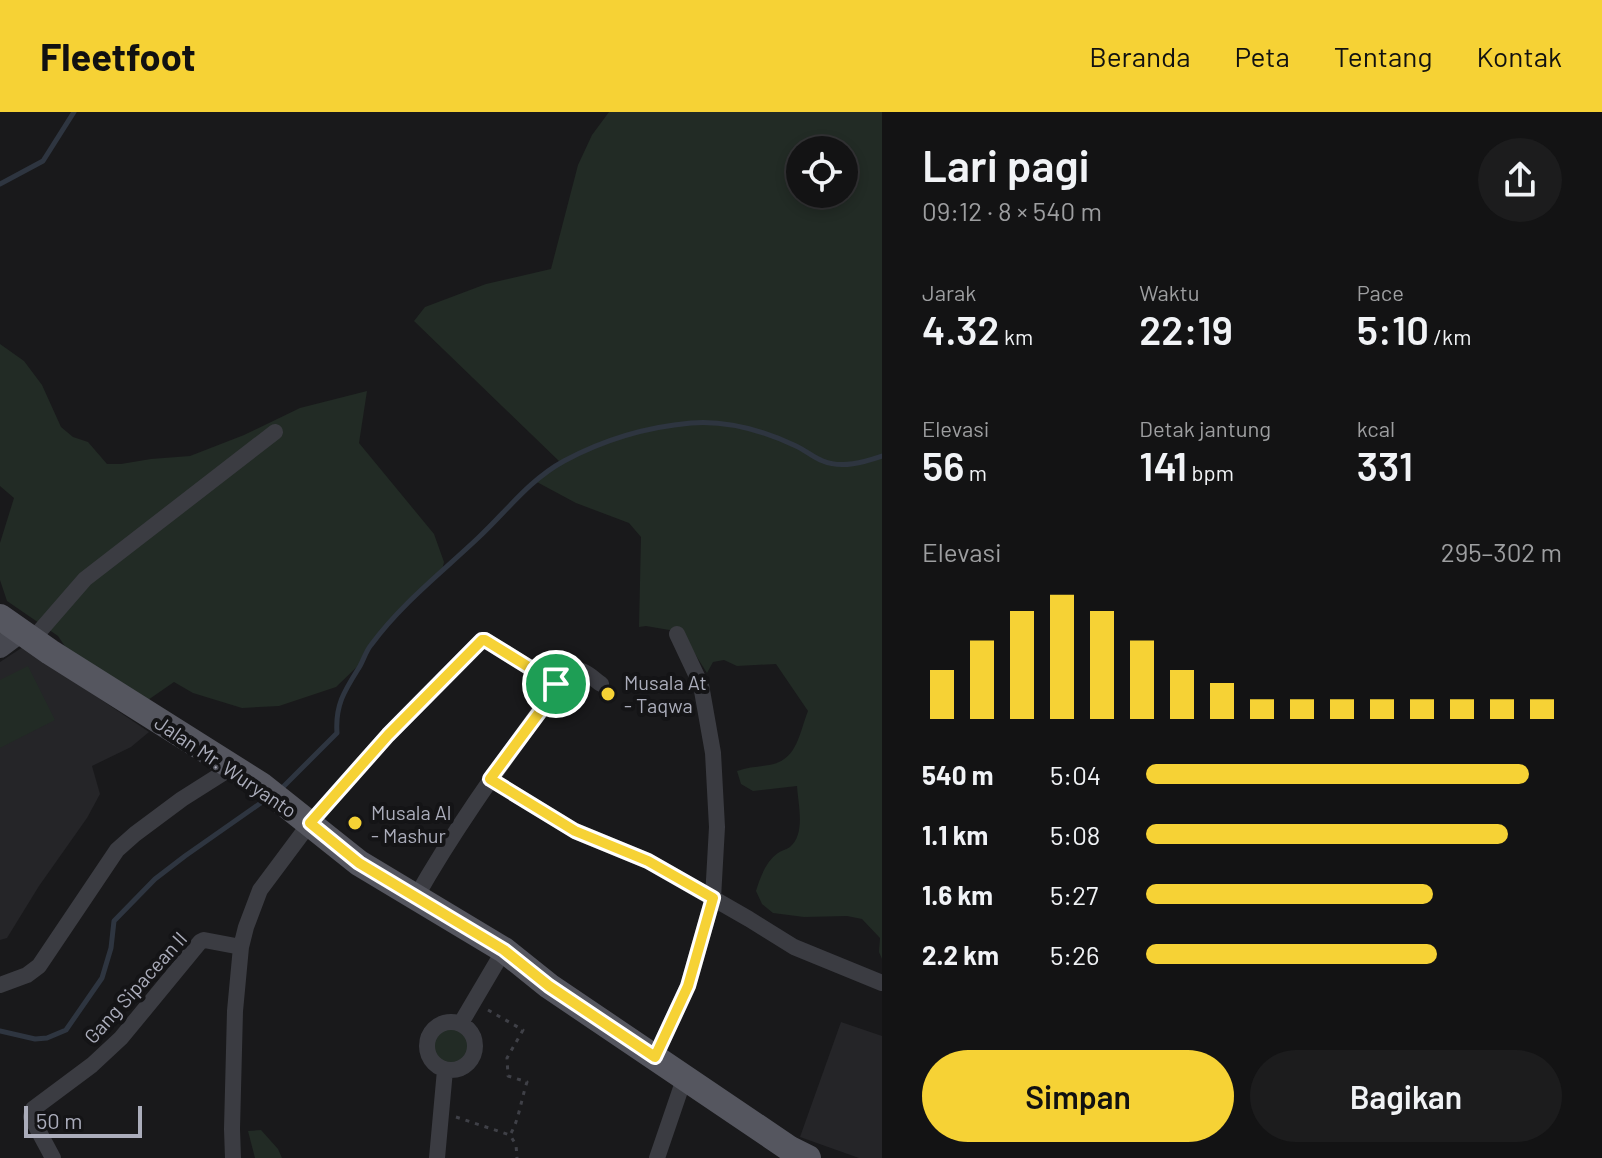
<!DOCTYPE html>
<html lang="id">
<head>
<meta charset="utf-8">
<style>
	:root { --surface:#131314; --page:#1c1c1d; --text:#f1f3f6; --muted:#9d9ea0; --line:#323234; --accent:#f6d235 }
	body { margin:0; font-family:Barlow,sans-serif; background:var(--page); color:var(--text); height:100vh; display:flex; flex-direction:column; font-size:30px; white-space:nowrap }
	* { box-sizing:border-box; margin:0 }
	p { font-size:26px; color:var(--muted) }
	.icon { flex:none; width:44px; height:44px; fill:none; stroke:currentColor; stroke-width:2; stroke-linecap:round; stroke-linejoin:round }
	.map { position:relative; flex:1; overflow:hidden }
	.sheet { display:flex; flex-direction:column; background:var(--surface); width:720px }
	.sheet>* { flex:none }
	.controls { position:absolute; left:786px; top:24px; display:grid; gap:16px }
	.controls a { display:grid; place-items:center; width:72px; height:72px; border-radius:50%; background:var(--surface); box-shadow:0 4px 12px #0003,0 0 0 2px var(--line); font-size:40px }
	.scale { position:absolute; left:24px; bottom:20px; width:118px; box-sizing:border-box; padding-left:8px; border:4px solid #abadbb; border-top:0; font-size:22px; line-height:28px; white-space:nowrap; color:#abadbb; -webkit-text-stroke:6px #141416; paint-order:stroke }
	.pin { position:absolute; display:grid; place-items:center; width:68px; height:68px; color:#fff; margin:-34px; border:4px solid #fff; border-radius:50%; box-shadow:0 2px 8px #0007 }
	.round { display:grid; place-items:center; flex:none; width:84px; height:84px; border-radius:42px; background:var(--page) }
	.headline { display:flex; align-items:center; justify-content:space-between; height:136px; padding:0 40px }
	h1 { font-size:44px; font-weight:600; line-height:60px }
	.figures { display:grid; grid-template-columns:repeat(3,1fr); gap:12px; height:136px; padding:8px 40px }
	.figures div { display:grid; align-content:center }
	.figures b { font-size:40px; font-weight:600 }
	.figures small { font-size:22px; font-weight:400 }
	.figures p { font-size:22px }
	.chart { height:224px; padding:16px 40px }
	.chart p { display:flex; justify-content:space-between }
	.chart svg { width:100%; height:144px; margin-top:8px; stroke:var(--accent); stroke-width:6 }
	.primary-button { display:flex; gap:16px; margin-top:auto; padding:16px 40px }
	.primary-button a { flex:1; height:92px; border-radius:48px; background:var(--accent); color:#111; font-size:32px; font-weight:600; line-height:92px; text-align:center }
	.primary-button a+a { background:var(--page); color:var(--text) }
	ul { padding:0 40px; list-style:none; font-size:26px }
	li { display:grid; grid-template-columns:128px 96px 1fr; align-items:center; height:60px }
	li i { height:20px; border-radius:10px; background:var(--accent) }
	header { display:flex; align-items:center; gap:48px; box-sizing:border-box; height:112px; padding:0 40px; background:var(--accent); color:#111 }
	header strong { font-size:38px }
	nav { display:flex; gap:44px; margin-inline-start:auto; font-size:28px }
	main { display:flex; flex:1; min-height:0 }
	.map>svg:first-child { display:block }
	.built { fill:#252528 }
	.green { fill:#222b25; fill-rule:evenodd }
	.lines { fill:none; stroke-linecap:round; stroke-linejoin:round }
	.stream { stroke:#2e3540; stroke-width:5 }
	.path { stroke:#3f4047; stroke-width:3; stroke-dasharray:4 6; stroke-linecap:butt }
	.street { stroke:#3b3c42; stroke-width:16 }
	.secondary { stroke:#474850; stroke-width:22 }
	.primary { stroke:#55565f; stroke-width:26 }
	.route-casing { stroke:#fff; stroke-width:16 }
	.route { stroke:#f6d235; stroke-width:10 }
	.poi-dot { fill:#f6d235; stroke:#141416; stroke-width:3 }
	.labels { text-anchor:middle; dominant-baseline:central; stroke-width:8; stroke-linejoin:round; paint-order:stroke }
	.poi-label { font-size:20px; fill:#abadbb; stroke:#141416; text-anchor:start }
	.street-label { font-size:20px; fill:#abadbb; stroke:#141416 }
</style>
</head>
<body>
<header>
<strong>Fleetfoot</strong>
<nav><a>Beranda</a><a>Peta</a><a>Tentang</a><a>Kontak</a></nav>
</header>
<main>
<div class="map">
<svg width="882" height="1046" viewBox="0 0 882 1046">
	<rect width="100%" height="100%" fill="#19191b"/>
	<path class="built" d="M23,535l126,85 -18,15 -39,19 8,28 -13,24 -48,68 -32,52 -7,2v-278z
		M841,910l41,14v122h-23l-59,-21z"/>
	<path class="green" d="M609,0h273v847l-3,-7 1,-14 -18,-19 -15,-3 -43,1 -31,-4 -11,-9 -6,-13c4,-13 10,-30 22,-38 4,-3 8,-3 12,-6 16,-13 8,-43 7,-61l-44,5 -12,-7 -4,-13c11,-4 21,-4 32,-6 28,-4 30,-31 39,-54l-32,-47 -39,2 -13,-6 -11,2 -6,11 -26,-41 -35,-6 -7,1 2,-90 -12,-14 -53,-20 -41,-22 25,-19 -146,-141 11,-14 61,-23 65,-15 27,-104 14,-30zM800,38h44v44h-44z
		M0,232l24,17 18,24 19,42 12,10 15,5 19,22h14l30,-5 39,-3 54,-21 56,-27 67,-17 -8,52 75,91 10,28 -2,8 -46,43 -28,35 -6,14 -26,25 -57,19 -37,2 -49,-15 -19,-11 -26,18 -76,-43 -14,-21 -51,-35 -7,-21v-37l14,-45 -14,-12z
		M28,554l27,54 -55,28v-68z
		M432 934a19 19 0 1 1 38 0a19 19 0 1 1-38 0Z
		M261,1018l17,19 4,9h-27l-7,-27z"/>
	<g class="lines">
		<path class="stream" d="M0,72l43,-23 31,-49
			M281,677l56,-56c-2,-29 8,-43 23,-67 4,-7 6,-15 11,-21 30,-41 70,-72 107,-107 28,-26 51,-58 86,-77 39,-21 82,-34 127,-38 36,-3 73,8 105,23 9,4 18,12 27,15 19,8 41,1 59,-5
			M0,919l35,8 12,-1 19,-8 36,-52 9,-30 3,-27 41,-42 30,-23 80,-56"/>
		<path class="path" d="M488,898l35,20 -16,28 1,18 19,6c-6,18 -8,38 -17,53l6,10 1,13
			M456,1005l54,18"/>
		<path class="street" d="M32,528l53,-61 190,-147
			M490,667l85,52 73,30 101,58 45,28 88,36
			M416,785c38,-67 82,-128 127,-191 8,-11 12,-28 25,-34 13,-7 23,5 33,12
			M0,873l27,-10 12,-9 78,-116 18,-16 47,-35 49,-31
			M427 934a24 24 0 1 1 48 0a24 24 0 1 1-48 0Z
			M461,911l43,-73
			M655,945l33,-71 25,-88 4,-71 -4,-74 -12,-68 -24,-51
			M53,1046l-22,-41 2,-8 59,-44 29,-27 79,-96 4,-2 37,7
			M233,1046l-1,-29 3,-118 6,-64 5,-20 14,-37 50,-67 78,-88 94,-95h3l71,44
			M437,1046l8,-88
			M657,1046l27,-79"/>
		<path class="secondary" d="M0,535l20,-15"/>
		<path class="primary" d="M0,505l50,35 211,133 98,78 145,87 45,36 241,163 18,9"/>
	</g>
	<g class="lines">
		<g class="route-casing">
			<path id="route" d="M482,528h3l71,44 -9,18 -57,77 85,52 73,30 65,37 -25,88 -33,71 -106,-71 -45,-36 -145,-87 -49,-40 78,-88z"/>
		</g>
		<use href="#route" class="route"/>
	</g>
	<g class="poi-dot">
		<circle cx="608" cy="582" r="8"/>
		<circle cx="355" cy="711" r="8"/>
	</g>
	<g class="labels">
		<g class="poi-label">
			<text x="624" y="570">Musala At<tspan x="624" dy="23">- Taqwa</tspan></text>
			<text x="371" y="700">Musala Al<tspan x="371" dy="23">- Mashur</tspan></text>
		</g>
		<g class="street-label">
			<text transform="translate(226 654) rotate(34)">Jalan Mr. Wuryanto</text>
			<text transform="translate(135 875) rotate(-48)">Gang Sipacean II</text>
		</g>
	</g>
</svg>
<div class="controls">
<a><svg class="icon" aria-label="locate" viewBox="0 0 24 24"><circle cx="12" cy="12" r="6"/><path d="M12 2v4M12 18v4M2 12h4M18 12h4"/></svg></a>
</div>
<div class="scale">50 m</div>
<div class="pin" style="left:556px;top:572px;background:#1e9e55"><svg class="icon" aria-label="arrive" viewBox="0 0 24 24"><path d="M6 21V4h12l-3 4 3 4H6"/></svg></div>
</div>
<section class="sheet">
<div class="headline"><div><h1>Lari pagi</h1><p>09:12 · 8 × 540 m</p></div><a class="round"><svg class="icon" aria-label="share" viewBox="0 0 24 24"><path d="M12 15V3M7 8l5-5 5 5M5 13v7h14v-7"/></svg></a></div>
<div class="figures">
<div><p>Jarak</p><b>4.32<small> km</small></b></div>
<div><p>Waktu</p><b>22:19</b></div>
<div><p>Pace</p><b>5:10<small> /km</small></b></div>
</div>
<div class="figures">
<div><p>Elevasi</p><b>56<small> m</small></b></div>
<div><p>Detak jantung</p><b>141<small> bpm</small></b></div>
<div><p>kcal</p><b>331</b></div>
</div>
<div class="chart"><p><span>Elevasi</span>295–302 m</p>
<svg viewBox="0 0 160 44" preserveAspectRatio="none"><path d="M5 44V29M15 44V20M25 44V11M35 44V6M45 44V11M55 44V20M65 44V29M75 44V33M85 44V38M95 44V38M105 44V38M115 44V38M125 44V38M135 44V38M145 44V38M155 44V38"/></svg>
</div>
<ul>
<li><b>540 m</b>5:04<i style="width:92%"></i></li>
<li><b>1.1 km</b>5:08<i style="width:87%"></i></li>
<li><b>1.6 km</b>5:27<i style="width:69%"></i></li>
<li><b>2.2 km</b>5:26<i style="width:70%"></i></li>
</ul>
<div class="primary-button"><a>Simpan</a><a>Bagikan</a></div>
</section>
</main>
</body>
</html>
